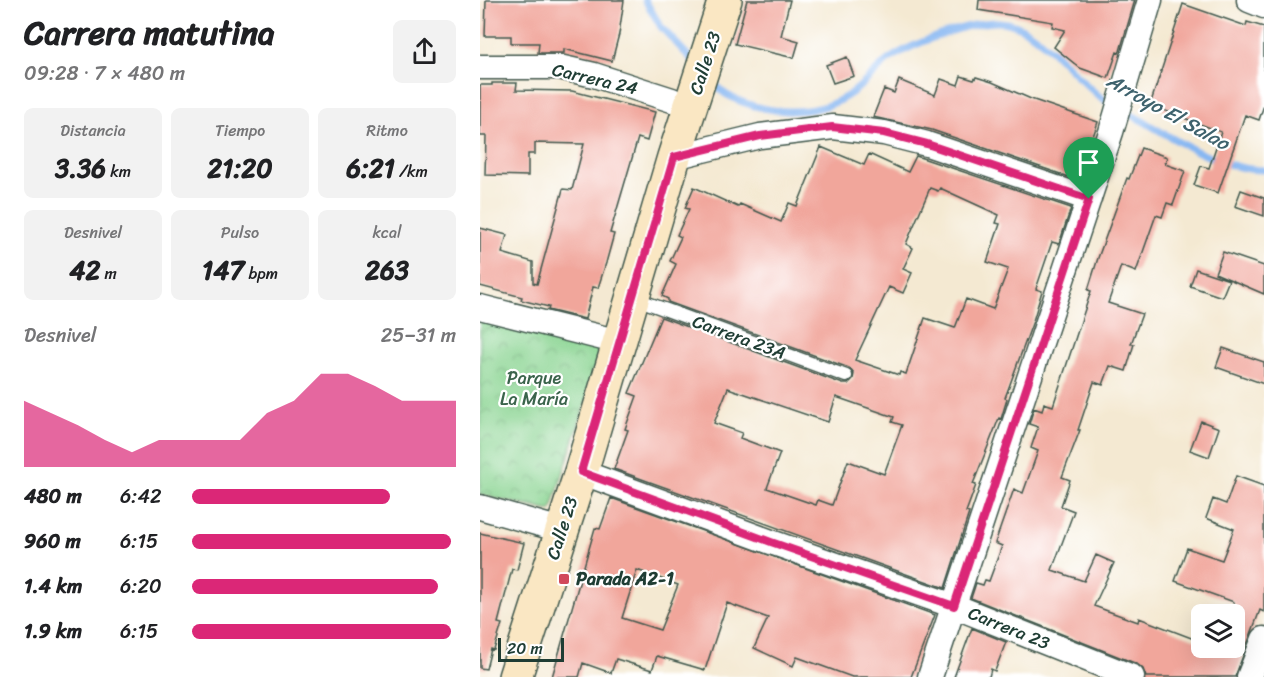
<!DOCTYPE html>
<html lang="es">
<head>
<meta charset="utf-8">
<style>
	:root { --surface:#fff; --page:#f2f2f2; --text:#202124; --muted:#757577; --accent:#db2777 }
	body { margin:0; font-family:Sriracha,sans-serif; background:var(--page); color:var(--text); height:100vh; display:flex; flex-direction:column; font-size:22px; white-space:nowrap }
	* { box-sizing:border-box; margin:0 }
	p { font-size:20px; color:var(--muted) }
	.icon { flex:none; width:33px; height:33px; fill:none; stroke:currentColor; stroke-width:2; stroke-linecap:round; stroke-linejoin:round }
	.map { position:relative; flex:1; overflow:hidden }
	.drawer { display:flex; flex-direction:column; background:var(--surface); width:480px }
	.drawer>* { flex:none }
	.controls { position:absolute; left:711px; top:604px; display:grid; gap:12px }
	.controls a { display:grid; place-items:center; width:54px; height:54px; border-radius:9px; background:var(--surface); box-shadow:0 6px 24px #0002; font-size:30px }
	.scale { position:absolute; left:18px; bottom:15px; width:66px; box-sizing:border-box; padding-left:6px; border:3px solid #1f3d34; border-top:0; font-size:16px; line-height:21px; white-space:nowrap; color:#1f3d34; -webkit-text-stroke:4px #fff; paint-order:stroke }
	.pin { position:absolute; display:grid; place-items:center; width:51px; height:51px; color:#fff; margin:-62px -26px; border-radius:50% 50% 50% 0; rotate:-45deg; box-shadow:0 0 6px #0007 }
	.pin .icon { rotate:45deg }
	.round { display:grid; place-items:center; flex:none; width:63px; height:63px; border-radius:9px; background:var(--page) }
	.overview { display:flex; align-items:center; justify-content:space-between; height:102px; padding:0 24px }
	h1 { font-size:33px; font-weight:800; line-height:45px }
	.stats { display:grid; grid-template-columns:repeat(3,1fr); gap:9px; height:102px; padding:6px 24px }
	.stats div { display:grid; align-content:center; border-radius:9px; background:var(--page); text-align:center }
	.stats b { font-size:26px; font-weight:800 }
	.stats small { font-size:16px; font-weight:400 }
	.stats p { font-size:16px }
	.chart { height:168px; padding:12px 24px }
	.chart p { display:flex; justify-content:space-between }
	.chart svg { width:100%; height:108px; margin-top:6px; fill:var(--accent); opacity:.7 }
	ul { padding:0 24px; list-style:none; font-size:20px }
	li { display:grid; grid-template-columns:96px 72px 1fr; align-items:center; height:45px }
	li i { height:15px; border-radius:8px; background:var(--accent) }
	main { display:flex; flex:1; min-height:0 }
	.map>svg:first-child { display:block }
	.park { fill:url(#park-crowns); stroke:#548862; stroke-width:1.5 }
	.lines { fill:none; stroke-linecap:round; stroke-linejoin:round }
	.stream { stroke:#87b7f2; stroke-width:7 }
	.building { fill:#f1a69b; fill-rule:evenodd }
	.lane-casing { stroke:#3f574c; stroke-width:15 }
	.street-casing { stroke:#3f574c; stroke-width:27 }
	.secondary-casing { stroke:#3f574c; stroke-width:36 }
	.lane { stroke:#fff; stroke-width:12 }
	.street { stroke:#fff; stroke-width:24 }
	.secondary { stroke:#fae7c3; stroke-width:33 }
	.route-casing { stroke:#fff; stroke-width:12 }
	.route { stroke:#db2777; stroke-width:8 }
	.poi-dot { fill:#d1495b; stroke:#fff; stroke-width:2 }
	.labels { text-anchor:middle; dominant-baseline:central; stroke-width:4.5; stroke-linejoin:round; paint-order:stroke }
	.street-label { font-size:18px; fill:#1f3d34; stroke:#fff }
	.park-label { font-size:18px; fill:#3a634b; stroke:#fff }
	.poi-label { font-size:18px; font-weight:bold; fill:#1f3d34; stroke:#fff; text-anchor:start }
	.water-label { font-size:20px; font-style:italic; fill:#3e626d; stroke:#fff }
</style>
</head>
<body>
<main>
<section class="drawer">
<div class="overview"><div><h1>Carrera matutina</h1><p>09:28 · 7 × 480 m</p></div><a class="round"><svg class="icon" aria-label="share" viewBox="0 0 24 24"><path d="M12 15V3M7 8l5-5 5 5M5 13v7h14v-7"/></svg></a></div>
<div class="stats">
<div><p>Distancia</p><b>3.36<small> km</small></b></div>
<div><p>Tiempo</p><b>21:20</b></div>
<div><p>Ritmo</p><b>6:21<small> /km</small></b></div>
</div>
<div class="stats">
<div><p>Desnivel</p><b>42<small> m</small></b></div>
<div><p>Pulso</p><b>147<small> bpm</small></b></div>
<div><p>kcal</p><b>263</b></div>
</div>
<div class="chart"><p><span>Desnivel</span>25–31 m</p>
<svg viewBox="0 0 160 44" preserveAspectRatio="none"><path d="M0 44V17L10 22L20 27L30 33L40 38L50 33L60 33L70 33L80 33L90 22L100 17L110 6L120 6L130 11L140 17L150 17L160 17V44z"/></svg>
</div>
<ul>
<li><b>480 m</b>6:42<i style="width:75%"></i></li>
<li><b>960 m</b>6:15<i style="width:98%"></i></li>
<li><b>1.4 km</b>6:20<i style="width:93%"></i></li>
<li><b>1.9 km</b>6:15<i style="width:98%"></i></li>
</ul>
</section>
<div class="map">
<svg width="784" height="677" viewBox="0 0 784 677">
	<defs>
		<pattern id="park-crowns" width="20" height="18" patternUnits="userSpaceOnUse" patternTransform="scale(1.5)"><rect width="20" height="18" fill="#89d491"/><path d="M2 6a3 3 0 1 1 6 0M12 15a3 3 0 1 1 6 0" fill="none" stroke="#6fad77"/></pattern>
	</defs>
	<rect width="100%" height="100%" fill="#fff"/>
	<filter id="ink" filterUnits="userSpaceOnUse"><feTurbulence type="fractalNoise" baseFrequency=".0167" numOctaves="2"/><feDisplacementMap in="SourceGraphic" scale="12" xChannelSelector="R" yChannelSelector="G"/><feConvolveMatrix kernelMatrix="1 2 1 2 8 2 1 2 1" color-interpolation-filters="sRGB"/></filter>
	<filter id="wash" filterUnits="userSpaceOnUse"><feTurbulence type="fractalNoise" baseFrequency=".008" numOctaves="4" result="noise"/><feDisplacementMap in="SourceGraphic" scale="24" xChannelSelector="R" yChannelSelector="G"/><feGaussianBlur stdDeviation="1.35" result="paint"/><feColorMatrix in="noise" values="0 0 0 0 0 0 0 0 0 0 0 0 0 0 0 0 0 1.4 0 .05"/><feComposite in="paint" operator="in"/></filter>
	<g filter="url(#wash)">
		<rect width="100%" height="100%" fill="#f4e9d2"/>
		<path class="park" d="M0,318l123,31 -52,162 -71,-16z"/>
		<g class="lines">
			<path class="stream" d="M165,0l16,27 34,36
				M229,78c6,6 13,15 20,18 34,18 84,22 118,0 16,-9 27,-25 41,-36 23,-16 83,-39 111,-38 39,1 74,56 104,77 13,8 27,15 40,22 34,20 80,49 121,49"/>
		</g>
		<g id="blocks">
			<path class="building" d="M6,0h138l-5,34 -7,27 -48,-12v4h-26l1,-10h-28v-7h-26z
				M267,0h43l-9,36 18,5 -5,17 -59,-14z
				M499,0h156l-15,51 -1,2 -2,-1 -9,26 -28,-10 -26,-21 11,-17 -13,-3 1,-5 -75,-12z
				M703,4l63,22 1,-4 17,5v78l-5,15 -14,-5 -27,78 -24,-8 7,-19 8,2 12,-36 -71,-27z
				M367,57l7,19 -21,7 -7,-18z
				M481,76l13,4 2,-3 16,5 39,17 67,23 -20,58 -146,-50 -59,-13 11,-28 10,4 5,-13 36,15 6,-16 17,6z
				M12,83h25l-1,7 56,1 83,21 -8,29 -9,-3 -28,95 4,1 -8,29 -8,25 -5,-1 -8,32 -37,-9 1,-3 -28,-7 1,-3 -42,-11v-58l27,7 -5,18 31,9v21l4,1 26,-95 9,1 12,-46 -49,-1v11h-7v22l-43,-1 1,-39h-6v-51h12z
				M341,147l43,18 5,-11 39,18 8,-16 155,52 -12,36 -7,-2 -16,47 6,2 -9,30 -28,77 2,1 -6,20 -2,-1 -5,13 -21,53 3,1 -10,27 3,1 -24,75 -331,-119 14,-39 -3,-1 12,-33 -8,-3 32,-76 182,67h5l5,-5 1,-5 -5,-6 -181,-66v-3l-6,-3 14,-32 -6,-3 11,-24 -4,-2 12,-26 -4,-1 9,-21 44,20 2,-3 41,18 8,-19 8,3zM450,188l8,3 2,-3 59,27 -3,8 4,1 -13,38 21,7 -15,40 -27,-10 -11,29 -30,-10 -19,56 -6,-2 -1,3 -44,-15 34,-73 14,6 9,-20 -9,-4 10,-21 -7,-4zM248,388l100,34 8,-25 58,20 -2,5 10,3 -18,49 -36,-13 -16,44 -14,-5 -2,5 -49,-17 13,-35 -40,-15 2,-5 -28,-10z
				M661,148l26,9 -2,7 20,7 -12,34 -6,-2 -5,14 -6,-2 -20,57 -15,-6 -13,37 34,11 -11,30h3l-8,27 -16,-5 -7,19 -9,-3 -16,48h2l-18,47 8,3 -9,26 13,5 -22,59 32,11 12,-26 18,8 -20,43 44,16 1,-4 63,24v6h17l15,5v-51l-59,-21 12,-33 35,12 12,-31 -28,-11 7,-19 13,5 10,-28 28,10v126l-4,-2 -25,67h-89l-3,-8 -6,-5 -166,-66 5,-15 7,2 2,-5 4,1 13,-35 -7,-3 19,-54 9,4 15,-42 -7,-3 7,-21 -9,-3 5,-16 8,3 2,-8 9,3 38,-115 -3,-1 10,-32 29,-80 2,1z
				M761,190l23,8v18l-29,-10z
				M743,252l41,14v28l-49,-21z
				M716,269l33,11 -7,17 -32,-11z
				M743,348l41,14v22l-48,-17z
				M721,421l18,7 -10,29 -19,-7z
				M131,498l324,117 -24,62h-59l-55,-20 -4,9 -39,-18 14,-30 -41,-15 -22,67 -48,-14 -5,14 -36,-11 -5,14 -28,-10 -4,14h-27l43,-149 5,1zM157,570l41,15 -18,45 -38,-12z
				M0,533l44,10 -7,27 -5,-1 -14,54 4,1 -8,26 -3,-1 -5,20 -6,-1z
				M492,628l34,14 -11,29 -4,-2 -2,8h-35z"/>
		</g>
	</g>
	<g filter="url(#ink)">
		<use href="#blocks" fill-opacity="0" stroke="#3f574c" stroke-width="1.5"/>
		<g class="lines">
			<g class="lane-casing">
				<path id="lane" d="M154,298l212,78"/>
			</g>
			<g class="street-casing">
				<path id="street" d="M769,0l15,6
					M0,67h79l35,8 78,25
					M194,157l86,-21 73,-9 51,6 43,11 162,55
					M0,307l139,35
					M101,472l190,70 183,64 178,71
					M0,507l81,23
					M450,677l181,-545 39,-132
					M769,677l15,-38"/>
			</g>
			<g class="secondary-casing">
				<path id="secondary" d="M35,677l66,-205 93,-315 51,-157"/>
			</g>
			<use href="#lane" class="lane"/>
			<use href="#street" class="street"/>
			<use href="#secondary" class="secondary"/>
		</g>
	</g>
	<g class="lines" filter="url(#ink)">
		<g class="route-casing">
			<path id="route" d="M352,127l52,6 43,11 162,55 -135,407 -183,-64 -190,-70 93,-315 86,-21z"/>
		</g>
		<use href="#route" class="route"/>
	</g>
	<rect class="poi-dot" x="78" y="573" width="12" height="12" rx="3"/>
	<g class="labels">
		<g class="street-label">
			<text transform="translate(225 63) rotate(-72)">Calle 23</text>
			<text transform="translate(115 79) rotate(13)">Carrera 24</text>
			<text transform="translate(259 337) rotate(20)">Carrera 23A</text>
			<text transform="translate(82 528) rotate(-72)">Calle 23</text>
			<text transform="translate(529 628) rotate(22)">Carrera 23</text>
		</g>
		<g class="park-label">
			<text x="54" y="378">Parque<tspan x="54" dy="21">La María</tspan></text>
		</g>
		<g class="poi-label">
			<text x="96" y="579">Parada A2-1</text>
		</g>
		<g class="water-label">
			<text transform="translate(688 112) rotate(29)">Arroyo El Salao</text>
		</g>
	</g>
</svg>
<div class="controls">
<a><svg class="icon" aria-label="layers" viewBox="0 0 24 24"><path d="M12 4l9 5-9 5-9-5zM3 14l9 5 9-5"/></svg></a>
</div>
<div class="scale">20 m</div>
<div class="pin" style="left:609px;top:199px;background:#1e9e55"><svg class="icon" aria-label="arrive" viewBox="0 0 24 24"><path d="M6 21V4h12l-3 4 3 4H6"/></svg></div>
</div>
</main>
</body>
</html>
